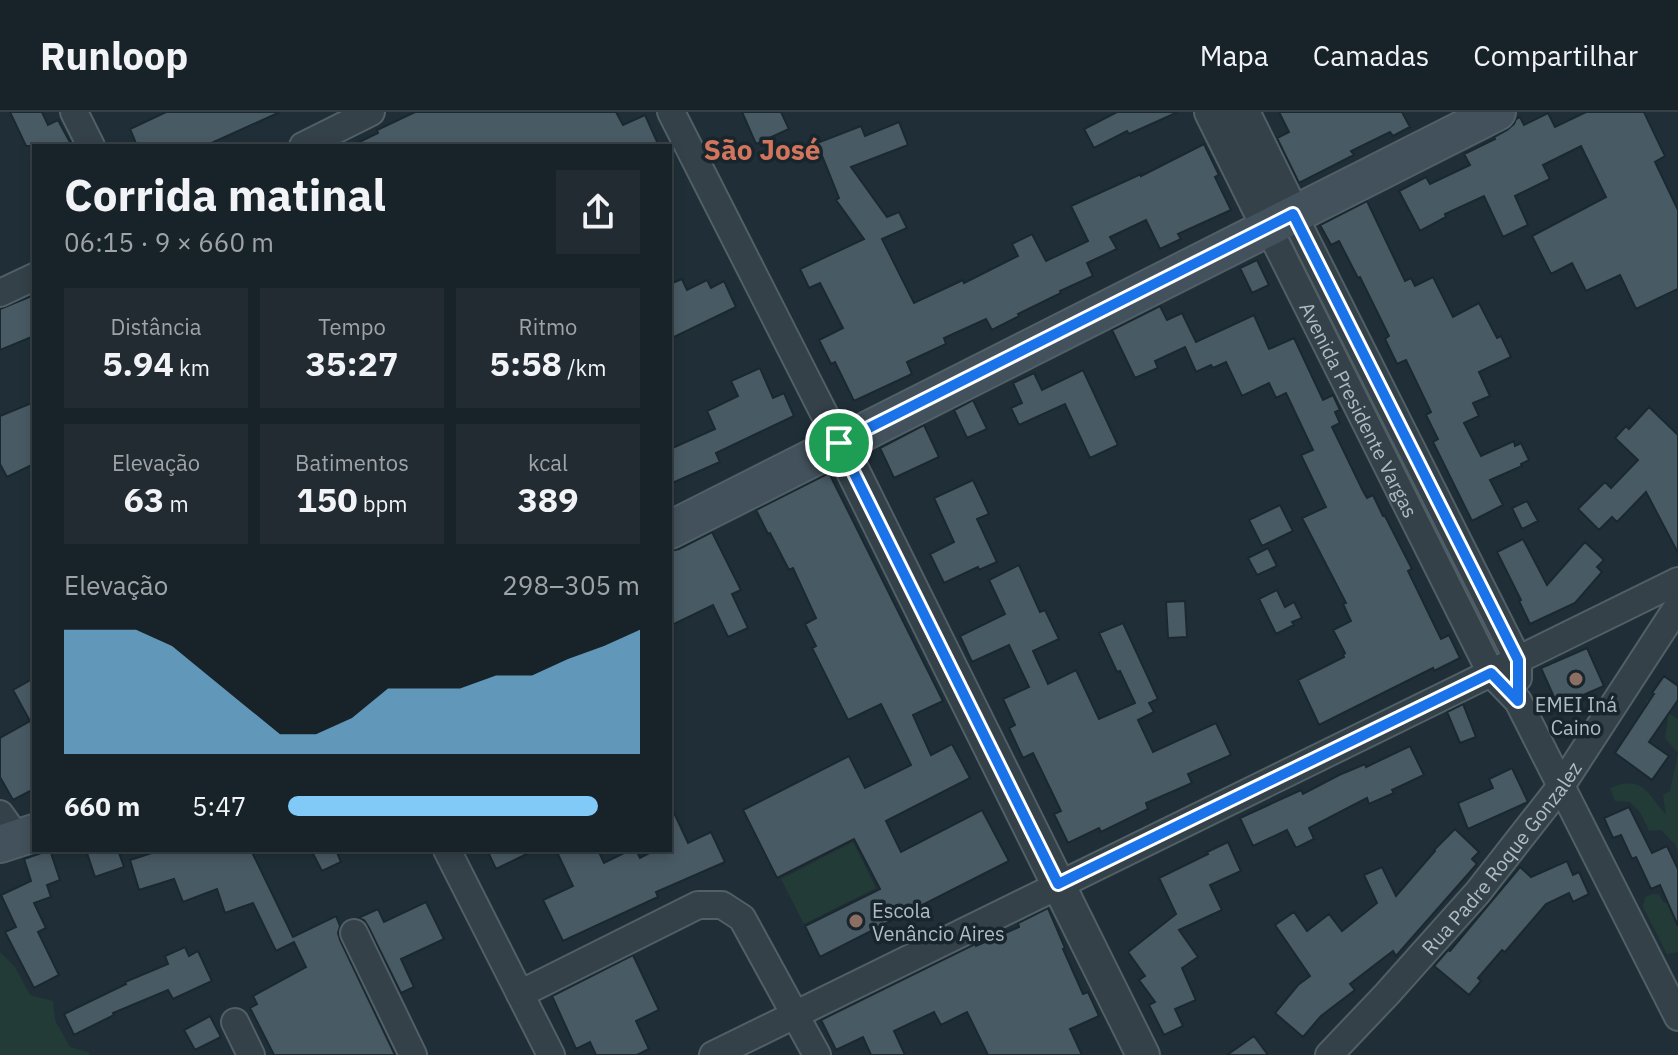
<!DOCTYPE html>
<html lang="pt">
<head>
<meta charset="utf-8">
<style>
	:root { --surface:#182329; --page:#212b31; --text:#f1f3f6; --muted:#9fa4a8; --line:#364046; --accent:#81c9f7 }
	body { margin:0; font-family:"IBM Plex Sans",sans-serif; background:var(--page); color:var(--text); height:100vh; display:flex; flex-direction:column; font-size:30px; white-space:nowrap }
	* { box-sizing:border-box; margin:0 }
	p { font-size:26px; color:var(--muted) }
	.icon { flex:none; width:44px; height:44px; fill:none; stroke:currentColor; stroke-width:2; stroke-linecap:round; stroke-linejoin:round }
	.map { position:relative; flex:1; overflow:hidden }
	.details { position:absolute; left:32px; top:32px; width:640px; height:708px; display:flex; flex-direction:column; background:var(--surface); border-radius:0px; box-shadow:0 4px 12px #0003,0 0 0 2px var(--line) }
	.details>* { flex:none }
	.pin { position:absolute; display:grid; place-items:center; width:68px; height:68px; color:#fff; margin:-34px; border:4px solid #fff; border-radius:50%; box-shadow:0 2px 8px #0007 }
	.round { display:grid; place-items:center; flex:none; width:84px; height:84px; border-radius:0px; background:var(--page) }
	.head { display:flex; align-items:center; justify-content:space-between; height:136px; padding:0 32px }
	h1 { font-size:44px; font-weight:800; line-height:60px }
	.stats { display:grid; grid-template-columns:repeat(3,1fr); gap:12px; height:136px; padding:8px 32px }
	.stats div { display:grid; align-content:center; border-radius:0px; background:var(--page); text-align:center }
	.stats b { font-size:34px; font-weight:800 }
	.stats small { font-size:22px; font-weight:400 }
	.stats p { font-size:22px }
	.chart { height:224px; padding:16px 32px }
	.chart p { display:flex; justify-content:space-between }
	.chart svg { width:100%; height:144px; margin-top:8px; fill:var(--accent); opacity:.7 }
	ul { padding:0 32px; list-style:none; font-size:26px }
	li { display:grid; grid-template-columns:128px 96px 1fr; align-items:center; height:60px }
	li i { height:20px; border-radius:10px; background:var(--accent) }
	header { display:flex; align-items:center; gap:48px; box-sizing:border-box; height:112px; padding:0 40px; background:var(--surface); border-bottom:2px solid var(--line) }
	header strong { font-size:38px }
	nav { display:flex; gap:44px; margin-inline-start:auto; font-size:28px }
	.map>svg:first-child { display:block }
	.green { fill:#233b37 }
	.building { fill:#485a64; stroke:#1b282f; stroke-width:2 }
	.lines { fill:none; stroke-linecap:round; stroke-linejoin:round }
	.minor-casing { stroke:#515f66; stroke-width:30 }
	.tertiary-casing { stroke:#515f66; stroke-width:36 }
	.secondary-casing { stroke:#515f66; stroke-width:40 }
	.minor { stroke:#344148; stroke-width:26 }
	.tertiary { stroke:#344148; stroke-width:32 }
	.secondary { stroke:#42515b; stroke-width:36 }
	.route-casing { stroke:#fff; stroke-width:16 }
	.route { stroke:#1a73e8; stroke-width:10 }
	.education-dot { fill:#8d6e63; stroke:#19252c; stroke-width:3 }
	.labels { text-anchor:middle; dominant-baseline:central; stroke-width:7; stroke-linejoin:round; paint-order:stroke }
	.street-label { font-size:20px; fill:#aebcc5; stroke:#19252c }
	.poi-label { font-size:20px; fill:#aebcc5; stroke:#19252c }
	.district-label { font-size:28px; font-weight:bold; fill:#d2755c; stroke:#19252c }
</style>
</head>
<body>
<header>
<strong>Runloop</strong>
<nav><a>Mapa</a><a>Camadas</a><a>Compartilhar</a></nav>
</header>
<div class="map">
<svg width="1678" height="943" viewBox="0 0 1678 943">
	<rect width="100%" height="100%" fill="#202f37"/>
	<path class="green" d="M1646,587l32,20v134l-3,-9 -14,-14 -12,1 -9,-19 -10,-10 -15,-1 -5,-13c33,-14 37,5 56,27l-3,-20 7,-4 8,-38 -13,-15 3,-19 -20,-12z
		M853,730l23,46 -72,36 -23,-45z
		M1653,782h6l4,8 11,3 4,-5v52l-11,2 -24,-47 2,-10z
		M0,840l15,15 15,28 23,6 2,19 15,27 20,6 -1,2h-89z"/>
	<path class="building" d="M10,0h32l6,13 10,-5 14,26h-46z
		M166,0h114l-75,34h-68l-7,-17z
		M415,0h201l7,13 22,-10 14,31h-308l27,-13 -1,-3z
		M742,0h39l8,17 -33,15z
		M1117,0h61l-49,22 -2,-3 -33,17 -10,-19z
		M1279,0h123l8,15 -17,9 -3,-4 -39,19 3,4 -55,28 -22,-45 12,-6z
		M1586,0h58l21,44 -10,6 23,48v79l-42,20 -16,-34 -34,16 -14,-28 -21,11 -19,-38 74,-39 -25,-51 -38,19 7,14 -35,17 13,29 -25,12 -19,-41 -39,18 1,3 -26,14 -21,-40 27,-14 4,7 40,-19 -6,-11 31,-15 -1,-2 13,-7 7,-6 2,-5 4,-2 4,8 24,-12 7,14z
		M899,10l9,23 -57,22 36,50 12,-5 8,16 -25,11 32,64 49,-23 1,3 54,-27 -6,-12 20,-10 14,27 42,-20 -17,-35 70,-32v2l63,-32 15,31 -4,2 16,33 -53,24 3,5 -21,10 -14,-29 -36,17 7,12 -30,14 6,13 -33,15 1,2 -43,21 1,2 -27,14 -6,-11 -42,19 2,6 -39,18 5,12 -58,27 -19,-39 -4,2 -12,-24 24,-12 -23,-45 -11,5 -9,-19 64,-30 -28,-39 3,-2 -22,-55 44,-17 4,10z
		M1367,89l38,80 6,-3 4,8 18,-9 20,40 26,-14 18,35 4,-2 10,21 -32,15 11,24 -17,7 6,13 -15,7 17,33 33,-15 1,5 6,-3 8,17 -8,4 1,2 -32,14 13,25 -31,16 -39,-79 5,-3 -12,-24 5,-3 -25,-52 -9,4 -12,-25 4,-3 -29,-59 -2,1 -19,-37 -8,4 -11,-20z
		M1257,148l12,25 -17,8 -12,-25z
		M682,167l5,11 20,-10 4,8 13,-7 12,26 -66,32v-55z
		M34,183v41l-34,14v-41z
		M1160,194l7,14 15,-7 14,29 58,-27 15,34 25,-11 29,62 10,-5 7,15 -5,2 5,11 -8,4 31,64 4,7 6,-3 10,21h2l27,53 -4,2 33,68 8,-4 11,23 -26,13 -1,-3 -114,57 -21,-45 46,-23 -1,-2 2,-2 -12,-23 18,-9 -8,-17 3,-1 -44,-85 24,-11 -25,-52 12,-5 -27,-57 -10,5 -7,-15 -27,13 -16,-34 -13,6 -2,-3 -15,7 -11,-25 -30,14 3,7 -23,10 -23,-48z
		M760,256l13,30 11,-5 10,23 -78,37 4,9 -50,22v-35l45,-20 -8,-18 31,-15 -7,-15z
		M1083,258l35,75 -28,13 -25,-54 -46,21 -8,-17 11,-5 -9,-20 21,-10 8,17z
		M973,288l14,29 -20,9 -13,-28z
		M34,290v62l-27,13 -7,-13v-48z
		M1649,295l29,28v118l-32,-61 -29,30 -5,-5 -13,13 -21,-21 27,-27 6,6 27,-28 -23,-22 11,-12 3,3z
		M924,313l15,32 -45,21 -14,-30z
		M829,361l114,228 -30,14 18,40 21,-11 18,34 -84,43 15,31 81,-42 27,51 -189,96 -15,-31 75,-37 -26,-50 -77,39 -34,-68 106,-54 16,32 46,-23 -30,-61 -33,16 -36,-72 4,-2 -11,-22 11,-6 -23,-50 -4,2 -19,-37 -2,1 -12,-24z
		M973,368l16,34 -12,5 20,43 -18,8 -1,-3 -34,16 -14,-29 24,-12 -20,-44z
		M1527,389l11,20 -16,8 -10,-21z
		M1280,393l13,26 -31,15 -13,-26z
		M712,420l29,58 -9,4 16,34 -20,9 -15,-32 -43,21v-75l9,-2z
		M1523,427l24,46 38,-43 19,18 -7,7 5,5 -27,31 -45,21 -11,-23 2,-1 -24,-48z
		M1268,436l9,18 -20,9 -9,-17z
		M1019,453l21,47 5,-2 14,29 -26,12 15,33 28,-14 23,49 36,-16 -15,-32 -3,1 -18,-39 24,-10 35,76 -9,4 5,9 -16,8 15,32 63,-29 15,32 -43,19 4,9 -46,20 2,6 -47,23 -2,-4 -31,15 -14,-29 7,-3 -28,-58 -10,5 -14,-30 6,-3 -12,-26 26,-12 -20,-42 -37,17 -12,-26 45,-22 -16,-34z
		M1277,478l8,17 9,-5 8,16 -10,4 2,3 -18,9 -17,-35z
		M1185,489l2,36 -19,1 -2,-36z
		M1587,536l17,38 -46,20 -17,-38z
		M1664,564l14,10v14l-29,42 20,14 -17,24 -37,-27 39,-59 -2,-1z
		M34,566v111l-21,11 -13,-23v-39l30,-17 -17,-31z
		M1463,592l13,33 -16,6 -13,-31z
		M1410,634l14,29 -32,15 2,3 -25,11 -2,-6 -58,30 5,11 -18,9 -9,-18 -34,16 -13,-28 61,-28 2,4 36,-19 26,-11 1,3z
		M1512,656l16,34 -60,27 -10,-26 35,-15 -4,-9z
		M670,692l18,39 23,-11 14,30 -69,30 2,5 -95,44 -20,-41 30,-14 -17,-36h42l6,13 26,-13h6l4,8 15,-8h15z
		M1629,695l23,46 15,-7 11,23v57l-18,-41 -9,4 -15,-32 -4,2 -11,-24 -8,3 -9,-20z
		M1455,717l24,23 -7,7 5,5 -81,92 -3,-5 -43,33 5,6 -34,26 -18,21 -28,-24 23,-28 12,-9 -35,-51 19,-13 13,19 22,-17 13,17 35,-28 -13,-28 18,-8 14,29 39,-45 -1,-1z
		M1228,730l13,29 -31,14 12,25 -43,20 19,27 -16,11 14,32 -21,9 8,17 -19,9 -15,-30 6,-3 -16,-22 6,-4 -17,-24 48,-38 -17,-36 49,-24 -1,-2z
		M50,738l10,30 -13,5 4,12 -17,6 12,25 -8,4 21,43 -25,13 -29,-56 11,-5 -15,-32 30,-14 -7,-22z
		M86,738h32l6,17 -29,10z
		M161,738h90l42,87 43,-21 4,10 -2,7 2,7 55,115h-121l-24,-47 7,-4 -4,-8 53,-29 -12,-25 -18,9 -23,-48 -28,10 -8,-24 -34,13 -9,-23 -35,11 -9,-30z
		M311,738h25l5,12 -19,9z
		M487,738h48l-39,19z
		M1567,749l6,14 6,-3 10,22 -16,8 -4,-9 -23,11 -41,48 -3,-2 -24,28 3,3 -12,14 -35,-29 14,-16 2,1 70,-84 11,10z
		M426,790l18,37 -43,20 13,28 -13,6 -33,-67 -4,-6 -6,-2 20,-9 6,13z
		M1048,796l17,40 -2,1 20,45 5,-2 11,24 -29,13 12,26h-94l-21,-43 -26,13 -7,-13 -40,19 11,24h-34l-8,-18 -27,13 -15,-30 154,-76 1,2 43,-19 -1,-4z
		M185,835l4,9 9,-5 14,30 -39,18 -5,-9 -55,23 1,2 -40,20 -10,-21 62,-30 -1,-2 43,-18 -3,-8z
		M633,843l26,55 -23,11 13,28 -12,6h-41l-6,-13 -14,7 -24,-53z
		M210,904l11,21 -26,13 -11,-20z
		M1254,924l14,19h-41z"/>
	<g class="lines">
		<g class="minor-casing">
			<g id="minor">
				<path d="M74,0l17,34"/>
				<path d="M671,0l168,331"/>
				<path d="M303,34l68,-34"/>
				<path d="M1293,102l225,446v18"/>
				<path id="s1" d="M1268,115l223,446 27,28 160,316"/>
				<path d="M0,181l34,-16"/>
				<path d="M0,702l18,25"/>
				<path d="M447,738l104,205"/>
				<path d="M354,821l59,122"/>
				<path d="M520,882l178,-89h24l20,13 75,137"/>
				<path d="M235,910l16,33"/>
				<path d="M713,943l965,-474"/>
				<path id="s2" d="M1329,943l58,-61 91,-102 83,-106 117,-180"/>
			</g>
		</g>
		<g class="tertiary-casing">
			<path id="tertiary" d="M1211,0l57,115
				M1243,0l50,102
				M839,331l304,612"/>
		</g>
		<g class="secondary-casing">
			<path id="secondary" d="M670,418l827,-418
				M0,732l34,-11"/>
		</g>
		<use href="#minor" class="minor"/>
		<use href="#tertiary" class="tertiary"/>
		<use href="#secondary" class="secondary"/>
	</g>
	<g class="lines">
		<g class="route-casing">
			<path id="route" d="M1293,102l225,446v41l-27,-28 -433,211 -219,-441z"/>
		</g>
		<use href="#route" class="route"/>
	</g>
	<g class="education-dot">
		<circle cx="1576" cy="567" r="8"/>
		<circle cx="856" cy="809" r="8"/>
	</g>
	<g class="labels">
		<g class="street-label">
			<text stroke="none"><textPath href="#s1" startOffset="204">Avenida Presidente Vargas</textPath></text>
			<text stroke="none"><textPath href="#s2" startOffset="262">Rua Padre Roque Gonzalez</textPath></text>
		</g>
		<g class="poi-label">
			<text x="1576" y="592">EMEI Iná<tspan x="1576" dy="23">Caino</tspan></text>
			<text x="872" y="798" text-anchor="start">Escola<tspan x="872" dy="23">Venâncio Aires</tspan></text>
		</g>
		<g class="district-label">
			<text x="762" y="37">São José</text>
		</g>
	</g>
</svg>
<div class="pin" style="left:839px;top:331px;background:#1e9e55"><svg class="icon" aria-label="arrive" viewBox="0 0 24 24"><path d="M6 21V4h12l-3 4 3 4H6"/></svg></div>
<section class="details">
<div class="head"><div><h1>Corrida matinal</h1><p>06:15 · 9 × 660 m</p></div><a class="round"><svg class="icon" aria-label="share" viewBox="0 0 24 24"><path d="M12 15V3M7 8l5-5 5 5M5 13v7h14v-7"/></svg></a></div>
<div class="stats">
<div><p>Distância</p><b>5.94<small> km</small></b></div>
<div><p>Tempo</p><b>35:27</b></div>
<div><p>Ritmo</p><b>5:58<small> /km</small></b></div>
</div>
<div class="stats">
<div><p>Elevação</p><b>63<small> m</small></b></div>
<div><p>Batimentos</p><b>150<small> bpm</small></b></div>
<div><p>kcal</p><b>389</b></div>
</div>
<div class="chart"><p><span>Elevação</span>298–305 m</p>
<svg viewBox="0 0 160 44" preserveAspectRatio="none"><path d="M0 44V6L10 6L20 6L30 11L40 20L50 29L60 38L70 38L80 33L90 24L100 24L110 24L120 20L130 20L140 15L150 11L160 6V44z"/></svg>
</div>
<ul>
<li><b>660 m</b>5:47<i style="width:88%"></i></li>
</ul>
</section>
</div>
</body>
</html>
